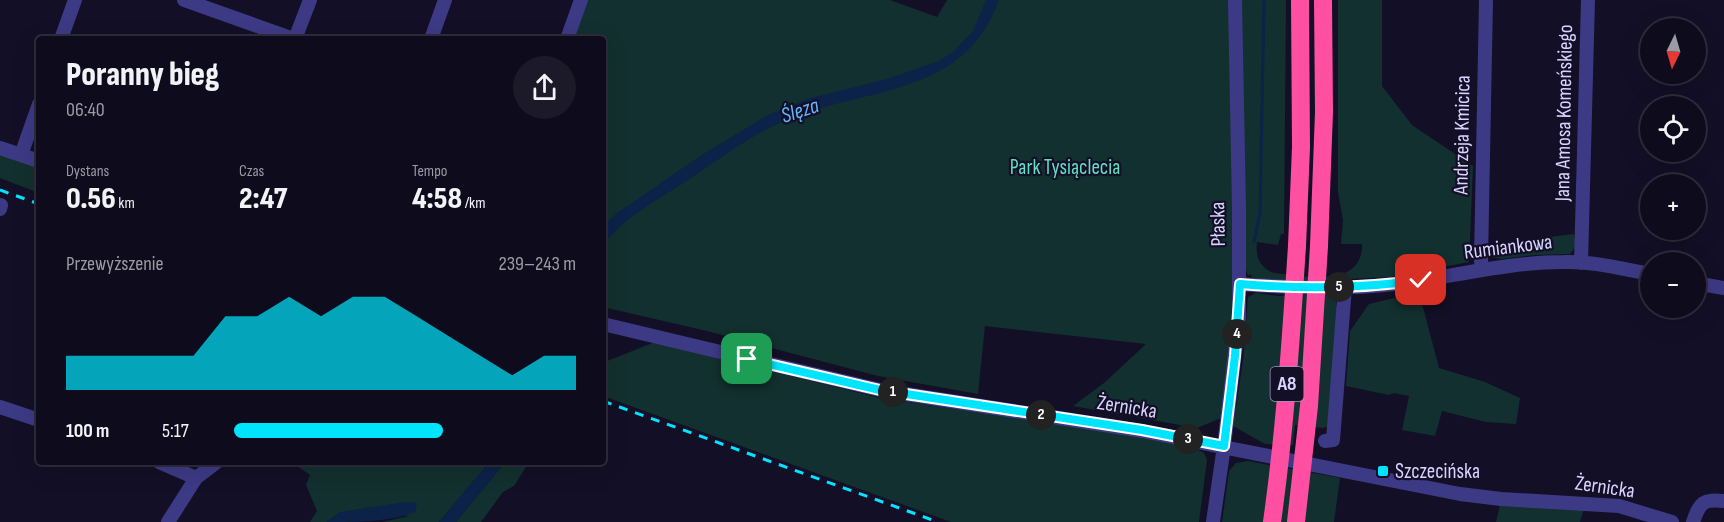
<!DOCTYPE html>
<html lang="pl">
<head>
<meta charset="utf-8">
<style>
	:root { --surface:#0e0b1c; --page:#1c1929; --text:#f1f3f6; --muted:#9b9ba3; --line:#2e2b3b; --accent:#00e5ff }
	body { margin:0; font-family:"Sofia Sans Condensed",sans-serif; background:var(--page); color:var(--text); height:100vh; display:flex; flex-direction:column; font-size:22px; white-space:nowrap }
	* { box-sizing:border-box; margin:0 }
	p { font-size:20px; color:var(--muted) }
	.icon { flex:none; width:33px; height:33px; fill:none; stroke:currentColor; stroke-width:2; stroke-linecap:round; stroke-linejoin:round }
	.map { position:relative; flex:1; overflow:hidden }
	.side { position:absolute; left:36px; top:36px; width:570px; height:429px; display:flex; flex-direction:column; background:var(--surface); border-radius:6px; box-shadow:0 6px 24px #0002,0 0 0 2px var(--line) }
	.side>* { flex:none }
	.needle { width:39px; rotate:185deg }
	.fabs { position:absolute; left:1640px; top:18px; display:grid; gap:12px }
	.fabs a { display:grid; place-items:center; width:66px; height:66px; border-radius:50%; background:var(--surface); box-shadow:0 6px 24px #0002,0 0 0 2px var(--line); font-size:30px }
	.pin { position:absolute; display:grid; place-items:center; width:51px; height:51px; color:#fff; margin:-26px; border-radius:12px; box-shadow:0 3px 9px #0006 }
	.km { position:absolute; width:30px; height:30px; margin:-15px; border-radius:50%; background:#222; color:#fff; font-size:16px; line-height:30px; text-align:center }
	.round { display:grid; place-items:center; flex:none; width:63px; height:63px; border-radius:32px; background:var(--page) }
	.headline { display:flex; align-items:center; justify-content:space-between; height:102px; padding:0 30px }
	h1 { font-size:33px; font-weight:800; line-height:45px }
	.figures { display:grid; grid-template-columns:repeat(3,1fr); gap:9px; height:102px; padding:6px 30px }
	.figures div { display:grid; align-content:center }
	.figures b { font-size:30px; font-weight:800 }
	.figures small { font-size:16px; font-weight:400 }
	.figures p { font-size:16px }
	.chart { height:168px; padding:12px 30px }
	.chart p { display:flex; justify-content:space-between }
	.chart svg { width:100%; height:108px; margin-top:6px; fill:var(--accent); opacity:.7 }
	ul { padding:0 30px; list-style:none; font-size:20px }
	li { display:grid; grid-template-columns:96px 72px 1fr; align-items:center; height:45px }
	li i { height:15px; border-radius:8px; background:var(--accent) }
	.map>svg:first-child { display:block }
	.green { fill:#12302f }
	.water { fill:#0c2248 }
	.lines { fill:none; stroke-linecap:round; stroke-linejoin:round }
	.stream { stroke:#0c2248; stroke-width:3 }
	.minor { stroke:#3d3a85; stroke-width:14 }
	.highway { stroke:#ff4fa3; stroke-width:18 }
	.rail { stroke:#00e5ff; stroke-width:3; stroke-dasharray:9 8; stroke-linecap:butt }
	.highway-bridge { stroke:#ff4fa3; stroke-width:18 }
	.route-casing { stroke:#fff; stroke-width:12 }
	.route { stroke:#00e5ff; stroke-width:8 }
	.poi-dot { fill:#00e5ff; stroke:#130f26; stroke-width:2 }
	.labels { text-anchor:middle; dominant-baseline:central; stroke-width:4.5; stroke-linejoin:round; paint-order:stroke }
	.shield { fill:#130f26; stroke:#9e99be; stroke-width:1.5 }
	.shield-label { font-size:20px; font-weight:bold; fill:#d9d4ff }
	.street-label { font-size:21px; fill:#d9d4ff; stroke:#130f26 }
	.park-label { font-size:21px; fill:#5fe0c0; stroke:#130f26 }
	.poi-label { font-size:21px; fill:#d9d4ff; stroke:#130f26; text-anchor:start }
	.water-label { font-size:22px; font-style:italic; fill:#62b6ff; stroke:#130f26 }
</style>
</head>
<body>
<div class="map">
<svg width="1724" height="522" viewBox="0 0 1724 522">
	<rect width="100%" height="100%" fill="#130f26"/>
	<path class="green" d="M585,0h305l47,17 10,-17h283l5,304 -14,114 -24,10 -124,-22 31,-23 42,-39 -161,-18 -7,68 -100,-18 -171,-45 -104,-24v-268h-32z
		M1239,0h47l-2,234h-3l-3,11 -21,-3c-2,14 3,26 17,31 29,2 89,17 88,-29h-21l2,-24 -5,-28v-192h44v86l30,39 61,41 -4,96 -78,15 -113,5 -27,-4 1,-2 -2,-2 -2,2 -2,-6z
		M0,154l39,14v25l-39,-15z
		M1574,234l2,12 -6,8 -35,1 -33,4 -11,-2 -2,-5 1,-8z
		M1419,292l20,76 46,14 35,16 -4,26 -30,-2 -44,-11 -7,25 -33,-6 7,-34 -15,-3 -5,2 -43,-9 4,-55 19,-27z
		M1256,293l22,3 55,-2 3,4v8h3l-10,120 -6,2 -28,-3 -2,20 -28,-1 -32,-18 10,-65 5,-64z
		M655,342l225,56 215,31 99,19 10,5 3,7 -8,62h-248l-348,-126v-38l4,3z
		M1248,461l92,17 -6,44h-112l7,-51 7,-8z
		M291,462h199l-51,60h-57l27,-6 -69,-4 -13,10h-17l7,-11 -11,-26 4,-10z
		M505,462h24l-15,24 -11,6 -22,30h-25z
		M1500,505l84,4 -4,13h-84z"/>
	<path class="water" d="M986,0h13c-35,97 -129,86 -210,119 -36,14 -69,40 -101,61 -30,20 -63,36 -85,65v-19l13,-12 84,-58 66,-40 41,-17 83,-21 49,-17 14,-9 20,-21z
		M490,462h15l-49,60h-17z
		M406,502l11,1 -2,9c-23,10 -61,10 -88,10l13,-10z"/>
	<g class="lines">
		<path class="stream" d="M1254,242l6,-29 4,-213"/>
		<path class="minor" d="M184,0l110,39
			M61,39l14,-39
			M295,39l15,-39
			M431,39l14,-39
			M567,39l14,-39
			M0,148l39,13
			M21,155l18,-51
			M0,209l1,-4
			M1581,263l7,-263
			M1482,270l-1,-10 5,-260
			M1695,283l29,5
			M1240,284c52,4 104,6 155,0 57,-7 112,-22 169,-22 28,-1 58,7 86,12
			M603,324l277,66 262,41 318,63 41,5 118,7 53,16
			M0,407l39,13
			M1325,441l8,-1 12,-153
			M159,462l37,16
			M168,522l28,-44 21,-16
			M1213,522l11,-76 15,-128v-109l-4,-209
			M1693,522c7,-20 10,-23 31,-21"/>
		<path class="highway" d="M1297,246l4,-99 -1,-147
			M1319,246l5,-134 -1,-112"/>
		<path class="rail" d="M0,190l39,14
			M603,401l335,121"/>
		<path class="highway-bridge" d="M1272,522c13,-92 19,-184 25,-276
			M1296,522l13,-116 10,-160"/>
	</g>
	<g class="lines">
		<g class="route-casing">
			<path id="route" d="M747,359l133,31 262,40 82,16 11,-90 5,-72c61,5 121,5 181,-4"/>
		</g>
		<use href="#route" class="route"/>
	</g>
	<rect class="poi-dot" x="1377" y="465" width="12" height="12" rx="3"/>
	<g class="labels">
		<rect class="shield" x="1270.5" y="367" width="33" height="34" rx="4.5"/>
		<g class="shield-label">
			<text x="1287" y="384">A8</text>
		</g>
		<g class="street-label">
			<text transform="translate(1564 113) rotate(-89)">Jana Amosa Komeńskiego</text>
			<text transform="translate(1462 135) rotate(-89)">Andrzeja Kmicica</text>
			<text transform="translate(1218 224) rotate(-91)">Płaska</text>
			<text transform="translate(1508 247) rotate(-7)">Rumiankowa</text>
			<text transform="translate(1127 407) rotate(9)">Żernicka</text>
			<text transform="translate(1605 487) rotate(8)">Żernicka</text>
		</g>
		<g class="park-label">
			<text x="1065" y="167">Park Tysiąclecia</text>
		</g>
		<g class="poi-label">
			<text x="1395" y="471">Szczecińska</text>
		</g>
		<g class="water-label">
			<text transform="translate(800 111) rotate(-18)">Ślęza</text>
		</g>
	</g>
</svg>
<div class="fabs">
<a><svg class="needle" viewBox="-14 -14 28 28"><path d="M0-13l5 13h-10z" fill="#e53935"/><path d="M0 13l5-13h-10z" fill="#9b9ba3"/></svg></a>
<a><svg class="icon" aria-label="locate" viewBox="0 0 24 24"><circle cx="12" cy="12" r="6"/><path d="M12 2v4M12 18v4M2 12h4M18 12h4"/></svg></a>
<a>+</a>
<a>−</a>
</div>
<div class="pin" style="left:747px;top:359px;background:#1e9e55"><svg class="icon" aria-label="arrive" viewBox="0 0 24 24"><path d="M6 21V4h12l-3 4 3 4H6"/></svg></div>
<div class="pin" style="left:1421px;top:280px;background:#d93025"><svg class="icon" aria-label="check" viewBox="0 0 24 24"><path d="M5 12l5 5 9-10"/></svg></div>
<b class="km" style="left:893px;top:392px">1</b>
<b class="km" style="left:1041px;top:415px">2</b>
<b class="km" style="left:1188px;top:439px">3</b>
<b class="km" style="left:1237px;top:334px">4</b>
<b class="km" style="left:1339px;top:287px">5</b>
<section class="side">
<div class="headline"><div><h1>Poranny bieg</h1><p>06:40</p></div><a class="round"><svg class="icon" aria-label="share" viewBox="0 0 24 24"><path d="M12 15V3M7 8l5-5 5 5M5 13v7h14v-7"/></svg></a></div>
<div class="figures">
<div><p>Dystans</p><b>0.56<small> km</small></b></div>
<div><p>Czas</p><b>2:47</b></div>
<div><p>Tempo</p><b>4:58<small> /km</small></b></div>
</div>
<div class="chart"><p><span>Przewyższenie</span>239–243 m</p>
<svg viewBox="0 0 160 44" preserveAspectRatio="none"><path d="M0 44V30L10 30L20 30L30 30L40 30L50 14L60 14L70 6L80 14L90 6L100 6L110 14L120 22L130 30L140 38L150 30L160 30V44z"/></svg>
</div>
<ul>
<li><b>100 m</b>5:17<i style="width:61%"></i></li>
</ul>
</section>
</div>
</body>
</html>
